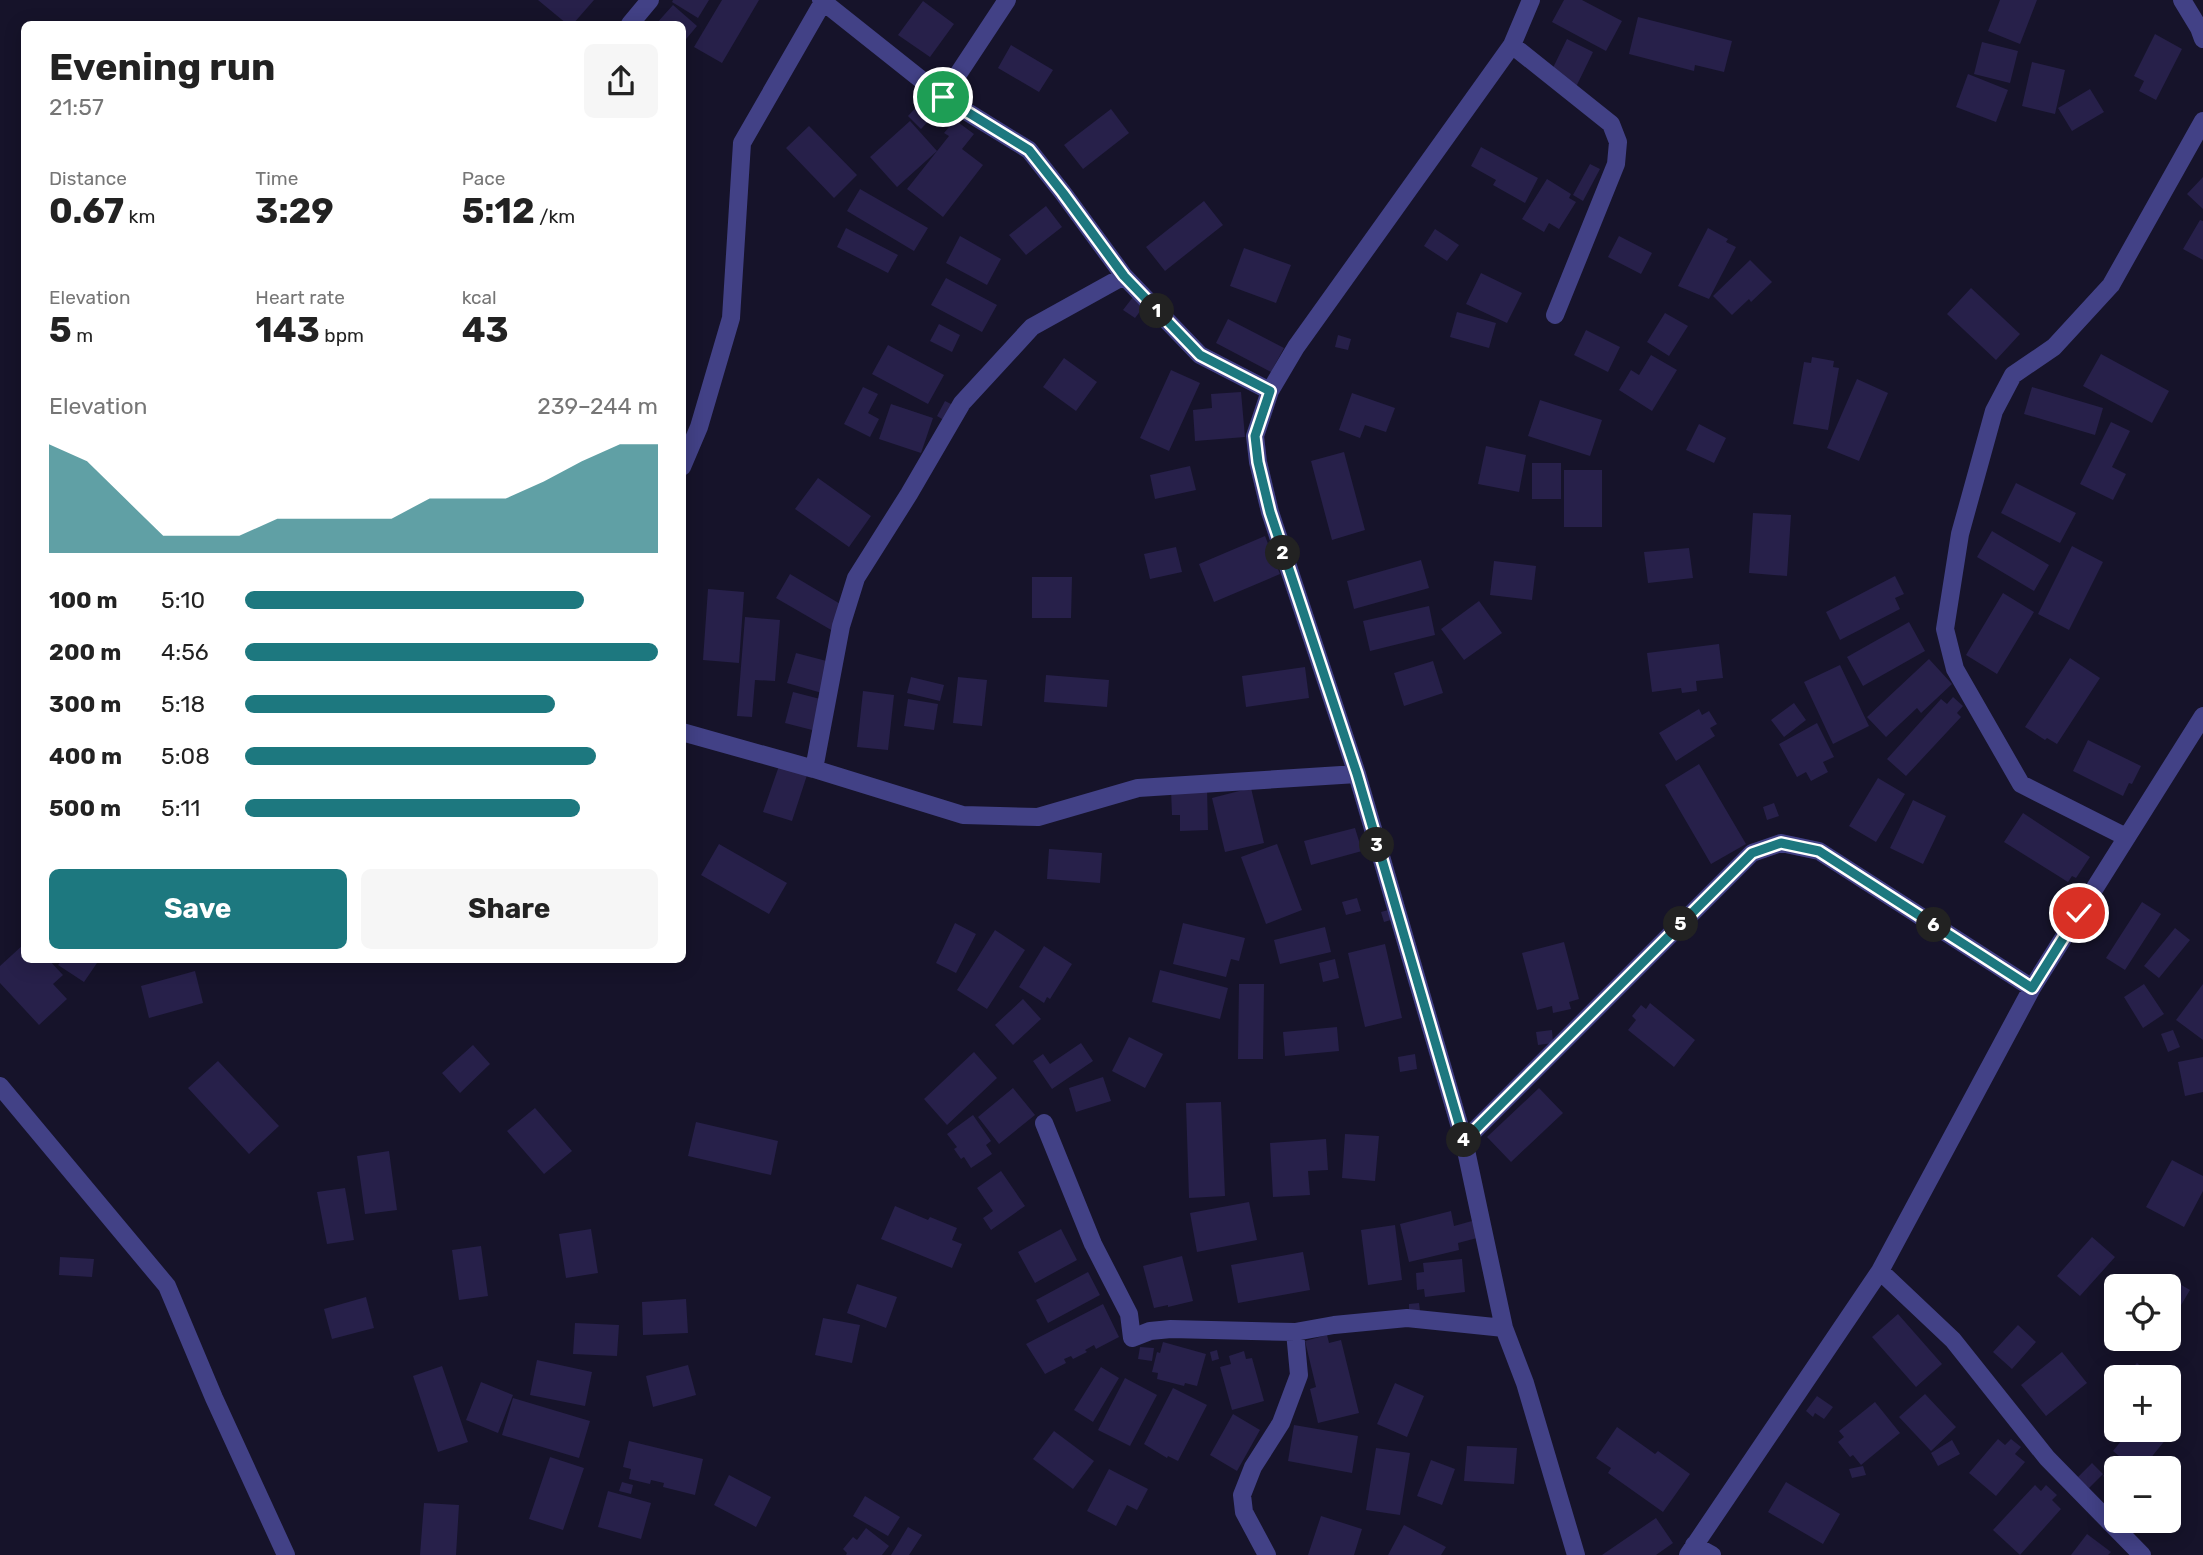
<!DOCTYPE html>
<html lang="en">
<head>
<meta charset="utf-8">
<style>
	:root { --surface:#fff; --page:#f6f6f6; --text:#222; --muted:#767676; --accent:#1d787f }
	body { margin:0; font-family:Rubik,sans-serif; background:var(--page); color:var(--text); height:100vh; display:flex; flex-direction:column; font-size:26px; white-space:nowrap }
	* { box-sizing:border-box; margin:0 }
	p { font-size:23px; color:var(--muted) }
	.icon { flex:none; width:38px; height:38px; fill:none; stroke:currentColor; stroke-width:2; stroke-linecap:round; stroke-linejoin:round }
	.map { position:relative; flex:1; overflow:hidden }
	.sheet { position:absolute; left:21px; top:21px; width:665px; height:942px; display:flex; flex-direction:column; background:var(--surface); border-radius:10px; box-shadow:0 4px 18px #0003 }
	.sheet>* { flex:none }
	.controls { position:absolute; left:2104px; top:1274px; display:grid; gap:14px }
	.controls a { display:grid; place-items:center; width:77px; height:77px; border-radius:10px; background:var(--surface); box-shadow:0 4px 18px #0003; font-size:35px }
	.pin { position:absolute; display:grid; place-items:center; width:60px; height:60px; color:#fff; margin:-30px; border:4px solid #fff; border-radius:50%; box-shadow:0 2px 7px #0007 }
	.km { position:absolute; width:35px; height:35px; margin:-18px; border-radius:50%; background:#222; color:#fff; font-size:19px; line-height:35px; text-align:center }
	.round { display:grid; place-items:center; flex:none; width:74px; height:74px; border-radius:10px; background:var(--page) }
	.summary { display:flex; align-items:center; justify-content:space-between; height:119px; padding:0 28px }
	h1 { font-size:38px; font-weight:700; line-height:52px }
	.figures { display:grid; grid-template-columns:repeat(3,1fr); gap:10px; height:119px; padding:7px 28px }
	.figures div { display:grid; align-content:center }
	.figures b { font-size:35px; font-weight:700 }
	.figures small { font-size:19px; font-weight:400 }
	.figures p { font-size:19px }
	.chart { height:196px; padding:14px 28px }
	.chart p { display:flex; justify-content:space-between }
	.chart svg { width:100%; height:126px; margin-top:7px; fill:var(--accent); opacity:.7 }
	.primary-button { display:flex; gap:14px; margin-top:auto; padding:14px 28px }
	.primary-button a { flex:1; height:80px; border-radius:10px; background:var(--accent); color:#fff; font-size:28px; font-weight:700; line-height:80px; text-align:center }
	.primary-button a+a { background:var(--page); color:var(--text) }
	ul { padding:0 28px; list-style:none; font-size:23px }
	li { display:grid; grid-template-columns:112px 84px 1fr; align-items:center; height:52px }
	li i { height:18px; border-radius:9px; background:var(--accent) }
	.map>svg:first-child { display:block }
	.building { fill:#27204a }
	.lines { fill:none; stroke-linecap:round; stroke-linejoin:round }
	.minor { stroke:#424186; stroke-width:18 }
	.route-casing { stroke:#fff; stroke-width:14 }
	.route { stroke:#1d787f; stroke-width:9 }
</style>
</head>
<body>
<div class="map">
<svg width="2203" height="1555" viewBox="0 0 2203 1555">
	<rect width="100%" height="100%" fill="#16132a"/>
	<path class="building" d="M538,0h56l-21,24h-6z
		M673,0h36l-11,18 -26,-16z
		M722,0h37l-37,63 -28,-16z
		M1564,0h18l40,21 -16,30 -54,-29z
		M2000,0h37l-17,44 -32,-13z
		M923,1l31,23 -24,33 -32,-22z
		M673,5l24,21 -15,18v-20h-26z
		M1638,17l94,24 -8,31 -29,-7 -1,6 -65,-17z
		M211,21l28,1v2h-28z
		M2155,34l27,15 -26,51 -17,-9 5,-10 -10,-5z
		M1567,39l26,13 -18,37 -26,-13z
		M1982,42l36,9 -8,32 -36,-9z
		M1011,45l42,25 -14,22 -41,-24z
		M2032,62l33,8 -10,44 -33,-8z
		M1968,74l40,16 -12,32 -40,-15z
		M2090,89l14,23 -32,19 -14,-23z
		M925,98l13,13 -17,18 -13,-13z
		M1111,109l18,24 -46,36 -19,-24z
		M955,120l19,14 -12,15 21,16 -40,52 -36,-28 42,-53 -5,-3z
		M910,121l27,30 -40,36 -27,-30z
		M809,126l48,49 -23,23 -48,-50z
		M1481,147l57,31 -13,25 -32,-18 3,-5 -25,-14z
		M1590,164l10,5 -17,32 -10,-6z
		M2203,177v32l-16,-15z
		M1547,179l24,15 -2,4 7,4 -17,27 -10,-6 -5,9 -22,-13z
		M860,189l68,39 -14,23 -67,-40z
		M1204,201l19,24 -58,46 -19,-24z
		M1046,206l16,21 -36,28 -17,-20z
		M2200,220l3,1v39l-20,-11z
		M846,228l52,27 -10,18 -51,-26z
		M1708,228l20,11 -2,3 10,5 -27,52 -31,-13z
		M1435,229l24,16 -12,16 -23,-15z
		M960,236l41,23 -14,26 -41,-22z
		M1619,236l33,17 -11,21 -33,-17z
		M1244,248l47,17 -15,38 -46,-17z
		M1750,260l22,22 -21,20 -2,-3 -17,16 -19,-19z
		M1481,273l41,20 -15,30 -41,-19z
		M946,278l51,27 -15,27 -51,-27z
		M1971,288l49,46 -24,26 -49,-46z
		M1133,297l11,9 -9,12 -12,-8z
		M1457,312l39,11 -7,25 -39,-11z
		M1665,313l23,13 -19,30 -22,-14z
		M1228,319l56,29 -13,24 -55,-29z
		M939,324l21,11 -8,17 -22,-11z
		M1586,330l34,17 -12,25 -34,-17z
		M1338,335l13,4 -3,11 -13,-3z
		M888,345l56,30 -16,29 -56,-30z
		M2101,354l68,37 -17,32 -69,-37z
		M1651,355l26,15 -25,41 -33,-21 12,-20 8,5z
		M1812,357l22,4 -1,6 6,1 -11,62 -35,-6 11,-62 7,1z
		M1064,358l33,24 -21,29 -33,-24z
		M1171,370l29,13 -31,68 -29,-13z
		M1857,379l31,14 -29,68 -32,-13z
		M863,387l15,7 -10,19 11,6 -9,18 -26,-13z
		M2032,387l71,21 -8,27 -71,-21z
		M1241,392l4,45 -50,4 -2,-31 19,-2 -1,-14z
		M1352,393l43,15 -9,24 -21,-7 -5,13 -21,-8z
		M1540,400l62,20 -12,36 -62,-20z
		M945,401l12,6 -8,16 -12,-7z
		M891,404l42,14 -12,35 -42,-14z
		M2111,422l19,9 -18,36 14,7 -13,26 -33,-16z
		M1699,424l27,14 -12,25 -28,-13z
		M1486,446l40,9 -7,37 -41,-8z
		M1344,452l21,78 -33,10 -21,-79z
		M1532,463h29v36h-29z
		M1190,466l6,24 -41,9 -5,-24z
		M1564,470h38v57h-38z
		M818,478l53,38 -22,31 -54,-38z
		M2016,483l60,30 -16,30 -59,-30z
		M1753,513l38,2 -4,61 -38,-3z
		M1992,531l57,34 -15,26 -57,-34z
		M1265,536l15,38 -66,28 -15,-38z
		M2072,546l31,16 -34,68 -31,-16z
		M1176,547l6,25 -32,7 -6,-25z
		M1689,548l4,30 -45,5 -4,-31z
		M1421,560l8,28 -75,21 -7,-28z
		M1494,561l42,5 -4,34 -42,-5z
		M790,574l57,34 -14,23 -57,-33z
		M1895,576l9,18 -9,4 5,11 -60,31 -14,-28z
		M1032,577h40l-1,41h-39z
		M708,589l36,3 -5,71 -36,-3z
		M2003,593l31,19 -37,62 -31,-19z
		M1479,601l23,32 -38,27 -23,-31z
		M1429,606l6,29 -65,16 -7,-30z
		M745,617l35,3 -5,61 -20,-1 -3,37 -15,-1z
		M1909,622l16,29 -62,35 -16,-29z
		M1719,644l4,34 -27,3 1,10 -15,2 -1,-5 -29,4 -5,-39z
		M796,653l42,11 -9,31 -42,-12z
		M2070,658l30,20 -43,66 -10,-6 -2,2 -20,-13z
		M1929,659l23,25 -31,29 -4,-5 -31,29 -19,-20z
		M1433,661l10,32 -39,13 -10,-33z
		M1840,665l29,61 -36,18 -29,-62z
		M1305,667l4,31 -63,9 -4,-31z
		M1046,675l63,5 -2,27 -63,-5z
		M911,677l33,8 -4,16 -33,-8z
		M958,677l29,3 -5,46 -29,-3z
		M863,691l31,4 -6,55 -31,-3z
		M793,692l35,9 -8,31 -35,-9z
		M1953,697l10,9 -6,7 4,4 -55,59 -19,-17 54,-60 6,5z
		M908,699l30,5 -4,26 -30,-4z
		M1794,703l12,17 -22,17 -13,-17z
		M1699,709l3,6 7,-4 8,13 -7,4 5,8 -39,25 -17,-28z
		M1817,723l17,34 -11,5 5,10 -17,9 -5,-9 -9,5 -18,-33z
		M2088,740l53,26 -9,18 -3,-1 -6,13 -50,-25z
		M781,760l28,9 -17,52 -29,-9z
		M1699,764l47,80 -35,20 -46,-79z
		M1878,778l27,16 -29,48 -27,-16z
		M1207,788l1,42 -28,1v-16h-8l-1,-25z
		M1251,788l13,55 -39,9 -13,-54z
		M1913,800l33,16 -23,48 -33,-16z
		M1774,803l5,13 -12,4 -4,-13z
		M2023,813l67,44 -14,21 -4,-2 -4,6 -64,-40z
		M1355,828l7,23 -51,14 -7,-24z
		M719,844l68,39 -18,31 -68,-39z
		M1277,844l25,66 -36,14 -25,-67z
		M1049,849l53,4 -2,30 -53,-4z
		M1357,898l4,13 -15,4 -4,-13z
		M2142,902l19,12 -36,56 -19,-12z
		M1392,909l2,10 -10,3 -3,-10z
		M955,923l21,11 -20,39 -20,-10z
		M1183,923l62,15 -6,23 -8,-2 -5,18 -53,-13z
		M1325,927l6,25 -51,12 -6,-24z
		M2175,928l15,12 -31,38 -15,-12z
		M995,930l30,20 -38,59 -30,-19z
		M1564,942l15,57 -10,3 2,7 -18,4 -1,-7 -15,4 -15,-57z
		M24,944v15h24l15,16 -10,9 14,15 -28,26 -39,-42v-17z
		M1385,944l17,74 -37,9 -17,-74z
		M1044,946l28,18 -22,35 -3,-2 -3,6 -25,-16z
		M63,959h28l6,4 -13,19 -26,-17z
		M1335,959l4,19 -16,4 -4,-19z
		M1160,970l68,18 -8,31 -68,-17z
		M195,971l8,32 -54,15 -8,-32z
		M1239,984h25l-1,75h-25z
		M2144,984l20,30 -21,14 -19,-31z
		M2203,984v56l-27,-20z
		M1023,999l18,20 -28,26 -18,-20z
		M1650,1003l45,37 -21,27 -46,-37 8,-10 -4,-4 9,-11 5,4z
		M1337,1027l2,24 -54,5 -2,-24z
		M1552,1030l1,13 -15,2 -2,-13z
		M2173,1030l7,17 -12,5 -7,-18z
		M1129,1037l34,17 -18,34 -33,-17z
		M1081,1043l12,18 -41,28 -19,-28 10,-7 7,10z
		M473,1045l17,19 -30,29 -18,-20z
		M974,1052l23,26 -50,47 -23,-26z
		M1415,1054l2,15 -17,3 -2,-15z
		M2203,1057v35l-18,4 -7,-34z
		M218,1061l61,65 -30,28 -61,-66z
		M1103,1077l8,24 -35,11 -7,-24z
		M1013,1088l22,27 -36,29 -21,-27z
		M1539,1088l24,25 -52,49 -24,-25z
		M1221,1102l4,94 -36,2 -3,-95z
		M535,1108l37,43 -28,23 -37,-43z
		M973,1115l18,26 -5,4 6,9 -21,14 -7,-11 -3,2 -7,-10 3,-2 -10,-13z
		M696,1122l82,19 -7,34 -83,-19z
		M1345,1134l34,2 -4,45 -33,-3z
		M1326,1139l2,31 -20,1 2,24 -37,2 -3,-54z
		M389,1151l8,59 -32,4 -8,-58z
		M2172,1160l31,16v15l-19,36 -38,-20z
		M1001,1171l24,35 -34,24 -8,-12 10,-7 -16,-23z
		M345,1188l9,52 -27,4 -10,-52z
		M1249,1202l8,38 -60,12 -7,-39z
		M895,1206l33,14 2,-3 27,11 -5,12 10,4 -10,24 -71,-29z
		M1451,1211l3,15 18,-5 5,17 -19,5 1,7 -50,12 -9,-38z
		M1395,1225l7,55 -34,5 -7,-55z
		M591,1229l7,44 -32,5 -7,-44z
		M1061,1229l16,31 -42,23 -17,-31z
		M2092,1237l23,20 -35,39 -23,-20z
		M481,1246l7,50 -29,4 -7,-50z
		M1303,1252l7,38 -72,13 -7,-38z
		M1182,1256l11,45 -25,6v-2l-14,3 -11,-42z
		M60,1257l34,2 -2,18 -33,-2z
		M1462,1259l3,33 -40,5 -1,-8 -7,1 -1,-17 8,-1 -1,-9z
		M1088,1272l12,23 -52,28 -12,-23z
		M2171,1279l19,11 -22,37 -1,-41z
		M857,1284l40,13 -11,31 -39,-15z
		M366,1297l8,31 -42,11 -8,-30z
		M686,1299l2,34 -45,2 -1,-33z
		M1419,1303l1,8 -11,1v-8z
		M1103,1304l16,33 -23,12 -2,-4 -9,5 2,2 -14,7 -2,-3 -7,3 2,4 -21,11 -19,-30z
		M1898,1314l44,50 -26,23 -44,-50z
		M823,1318l37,7 -8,38 -37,-8z
		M575,1323l44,2 -2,31 -44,-2z
		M2018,1325l18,17 -24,27 -19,-17z
		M1327,1335l2,8 12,-3 18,73 -41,10 -8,-34 6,-2 -11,-46z
		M1163,1342l43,12 -9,32 -12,-3 -1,3 -27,-7 1,-6 -6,-1 5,-20 3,1z
		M1140,1347l14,1 -2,13 -14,-2z
		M1217,1350l2,9 -7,2 -2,-9z
		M1244,1351l2,8 6,-1 12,43 -32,9 -12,-43 11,-3 -2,-8z
		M2062,1352l25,31 -41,33 -25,-31z
		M537,1360l55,12 -7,34 -55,-11z
		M2137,1363l15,14h-28z
		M688,1365l8,30 -43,12 -7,-31z
		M442,1366l26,76 -30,10 -25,-76z
		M1101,1367l18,11 -26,44 -19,-12z
		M1125,1378l32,17 -27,51 -32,-16z
		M481,1382l32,13 -15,38 -32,-13z
		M1395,1383l29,13 -17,41 -30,-13z
		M1173,1388l34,17 -29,56 -10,-5 -1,2 -23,-14z
		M1925,1394l31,33 -25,24 -32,-34z
		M1817,1396l16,11 -9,12 -9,-6 -2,4 -7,-6z
		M513,1398l77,23 -11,37 -77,-23z
		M1875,1402l25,31 -39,32 -8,-10 -3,2 -12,-15 6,-5 -5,-6z
		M1233,1414l27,16 -23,41 -27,-16z
		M1294,1425l64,11 -6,37 -64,-12z
		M1617,1427l38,27 3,-3 32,23 -27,38 -55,-39 3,-5 -15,-10z
		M2130,1430h37l4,3 -26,32 4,3h-33v28l-10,-7 5,-7 -8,-6 16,-20 -6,-5z
		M1054,1431l40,30 -21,28 -40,-30z
		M1998,1439l7,6 6,-6 10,8 -6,7 10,8 -29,34 -27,-23z
		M1952,1440l8,14 -22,12 -7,-13z
		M629,1441l74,18 -8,36 -32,-8 1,-4 -13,-3 -1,4 -21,-5 2,-10 -8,-2z
		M1467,1446l50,2 -3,36 -50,-3z
		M1376,1448l34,5 -10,62 -34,-5z
		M550,1457l34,11 -21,62 -34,-11z
		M1431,1460l24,9 -13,36 -25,-9z
		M2092,1463l11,11 -14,14 -11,-11z
		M1863,1466l3,9 -14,3 -3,-9z
		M1109,1469l39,20 -11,21 -10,-5 -11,21 -29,-15z
		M729,1475l42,22 -15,30 -42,-22z
		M622,1482l11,3 -2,9 -12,-3z
		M1786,1482l54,32 -17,30 -55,-32z
		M2035,1485l6,6 5,-6 11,10 -5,5 9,9 -41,46 -27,-25z
		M608,1491l43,12 -10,36 -43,-12z
		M865,1496l35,21 -12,19 -35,-20z
		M424,1503l35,2 -3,50h-36z
		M1321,1516l41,13 -8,26h-46z
		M1656,1518l17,25 -17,12h-54z
		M1404,1525l42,22 -5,8h-53z
		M908,1527l14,8 -13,20h-18z
		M866,1528l23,18 -7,9h-36l1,-2 -4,-4 10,-12 4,3z
		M2087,1534l24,18 -3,3h-37z"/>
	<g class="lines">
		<path class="minor" d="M821,0l122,97 86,53 34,43 61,83 76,79 70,36
			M1531,0l-19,45 -216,302 -26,44 -15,45 3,26 12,50 87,262 107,367 40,187 21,55 51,172
			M2182,0l17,28 4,11
			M630,24l20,-24
			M1512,45l99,79 7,18 -2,22 -61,151
			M943,97l64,-97
			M682,467l17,-40 32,-109 11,-175 81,-141
			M682,732l132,37 149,46 75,2 100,-29 219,-14
			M814,769l27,-143 15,-48 53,-84 53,-91 70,-76 92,-51
			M2126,837l-105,-53 -66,-115 -10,-40 15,-95 34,-123 19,-36 41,-28 57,-62 92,-164
			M0,1086l167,200 47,112 72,157
			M1044,1123l49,121 36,70 3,24 18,-7 21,-2 124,3 39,-7 73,-7 97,10
			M1464,1141l288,-288 29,-10 38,8 213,137
			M1880,1271l73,69 94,118 95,97
			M1694,1545l18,10
			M1267,1555l-23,-43 -2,-17 11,-28 28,-44 18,-48 -4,-43
			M1688,1555l192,-284 152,-283 171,-272"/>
	</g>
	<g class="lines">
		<g class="route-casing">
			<path id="route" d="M943,97l86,53 34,43 61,83 76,79 70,36 -15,45 3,26 12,50 87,262 107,367 288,-288 29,-10 38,8 213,137 47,-75"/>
		</g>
		<use href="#route" class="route"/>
	</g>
</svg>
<div class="controls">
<a><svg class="icon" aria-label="locate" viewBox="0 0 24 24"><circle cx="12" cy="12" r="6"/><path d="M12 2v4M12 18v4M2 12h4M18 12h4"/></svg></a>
<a>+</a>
<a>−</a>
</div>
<div class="pin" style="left:943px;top:97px;background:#1e9e55"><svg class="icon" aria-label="arrive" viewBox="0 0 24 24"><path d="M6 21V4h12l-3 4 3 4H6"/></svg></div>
<div class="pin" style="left:2079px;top:913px;background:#d93025"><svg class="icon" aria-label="check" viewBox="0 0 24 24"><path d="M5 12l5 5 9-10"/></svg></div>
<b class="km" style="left:1157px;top:311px">1</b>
<b class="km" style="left:1283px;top:553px">2</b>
<b class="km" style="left:1377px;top:845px">3</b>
<b class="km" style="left:1464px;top:1140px">4</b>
<b class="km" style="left:1681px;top:924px">5</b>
<b class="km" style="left:1934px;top:925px">6</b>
<section class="sheet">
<div class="summary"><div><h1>Evening run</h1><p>21:57</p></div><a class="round"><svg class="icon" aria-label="share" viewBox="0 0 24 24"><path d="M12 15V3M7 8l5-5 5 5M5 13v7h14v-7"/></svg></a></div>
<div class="figures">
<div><p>Distance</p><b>0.67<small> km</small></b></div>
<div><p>Time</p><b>3:29</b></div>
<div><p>Pace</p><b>5:12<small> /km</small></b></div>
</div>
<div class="figures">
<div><p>Elevation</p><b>5<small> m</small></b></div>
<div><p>Heart rate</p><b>143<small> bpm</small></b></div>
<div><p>kcal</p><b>43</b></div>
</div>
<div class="chart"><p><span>Elevation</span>239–244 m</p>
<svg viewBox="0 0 160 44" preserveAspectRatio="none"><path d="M0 44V6L10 12L20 25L30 38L40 38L50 38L60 32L70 32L80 32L90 32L100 25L110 25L120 25L130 19L140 12L150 6L160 6V44z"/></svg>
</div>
<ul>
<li><b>100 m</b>5:10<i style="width:82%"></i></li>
<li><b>200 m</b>4:56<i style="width:100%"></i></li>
<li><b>300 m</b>5:18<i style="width:75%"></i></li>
<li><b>400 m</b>5:08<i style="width:85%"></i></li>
<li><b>500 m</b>5:11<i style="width:81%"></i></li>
</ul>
<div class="primary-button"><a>Save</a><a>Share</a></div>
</section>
</div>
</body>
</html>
